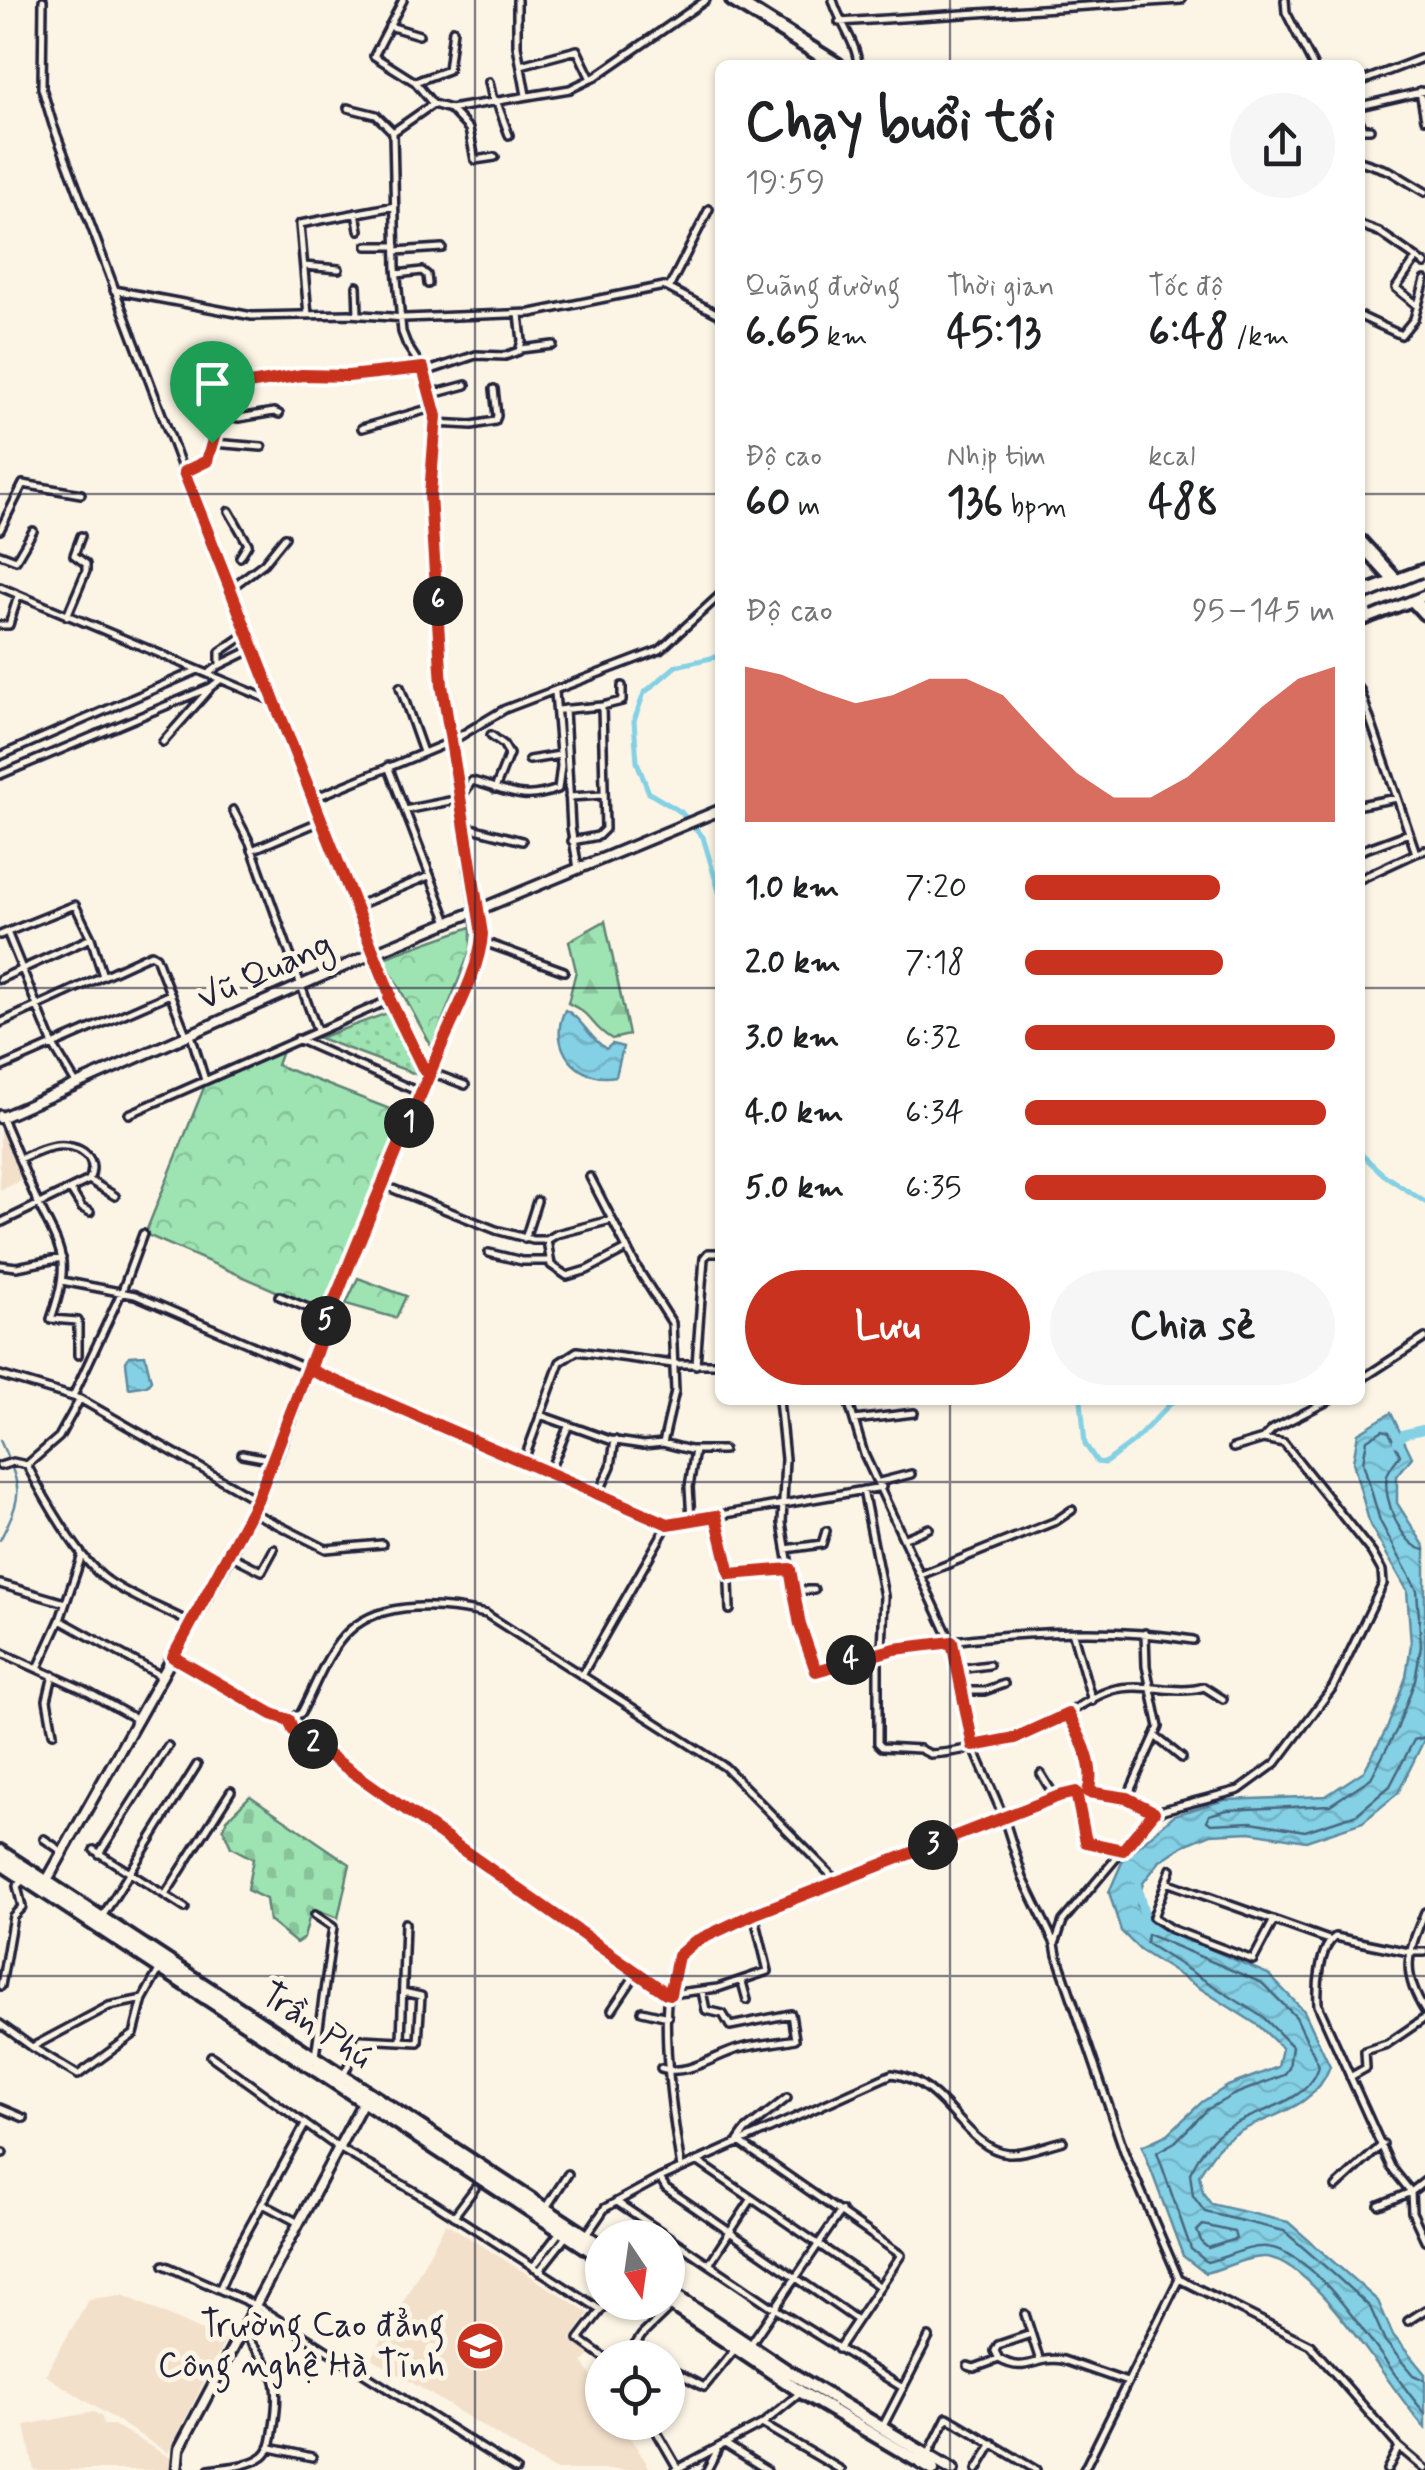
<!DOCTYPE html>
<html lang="vi">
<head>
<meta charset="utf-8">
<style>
	:root { --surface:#fff; --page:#f6f6f6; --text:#202124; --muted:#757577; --accent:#c8321e }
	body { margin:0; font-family:Mynerve,sans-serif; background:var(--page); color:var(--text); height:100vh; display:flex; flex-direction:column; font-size:38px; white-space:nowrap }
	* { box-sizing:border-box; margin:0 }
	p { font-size:32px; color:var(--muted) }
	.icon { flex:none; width:55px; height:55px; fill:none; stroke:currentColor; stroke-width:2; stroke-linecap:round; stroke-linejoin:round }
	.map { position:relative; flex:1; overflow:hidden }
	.sheet { position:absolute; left:715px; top:60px; width:650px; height:1345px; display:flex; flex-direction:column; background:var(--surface); border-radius:15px; box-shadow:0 2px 8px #0004 }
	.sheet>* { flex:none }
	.needle { width:65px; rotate:167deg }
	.buttons { position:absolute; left:585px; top:2220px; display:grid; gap:20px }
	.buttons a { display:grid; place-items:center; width:100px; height:100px; border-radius:50%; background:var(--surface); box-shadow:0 2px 8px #0004; font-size:50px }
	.pin { position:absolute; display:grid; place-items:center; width:85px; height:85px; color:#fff; margin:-102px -42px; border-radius:50% 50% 50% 0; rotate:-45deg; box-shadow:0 0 10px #0007 }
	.pin .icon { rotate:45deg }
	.km { position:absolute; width:50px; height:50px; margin:-25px; border-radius:50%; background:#222; color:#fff; font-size:28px; line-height:50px; text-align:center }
	.round { display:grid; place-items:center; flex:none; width:105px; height:105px; border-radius:52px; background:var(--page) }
	.overview { display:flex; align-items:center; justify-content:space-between; height:170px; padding:0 30px }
	h1 { font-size:55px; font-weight:800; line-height:75px }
	.figures { display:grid; grid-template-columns:repeat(3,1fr); gap:15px; height:170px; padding:10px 30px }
	.figures div { display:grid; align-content:center }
	.figures b { font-size:42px; font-weight:800 }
	.figures small { font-size:28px; font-weight:400 }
	.figures p { font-size:28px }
	.chart { height:280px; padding:20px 30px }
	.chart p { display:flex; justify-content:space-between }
	.chart svg { width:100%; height:180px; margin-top:10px; fill:var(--accent); opacity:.7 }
	.action { display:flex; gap:20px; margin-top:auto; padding:20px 30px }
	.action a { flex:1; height:115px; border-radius:60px; background:var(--accent); color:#fff; font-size:40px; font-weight:800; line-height:115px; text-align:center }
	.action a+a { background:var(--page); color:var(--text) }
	ul { padding:0 30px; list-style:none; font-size:32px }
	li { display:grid; grid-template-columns:160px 120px 1fr; align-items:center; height:75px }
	li i { height:25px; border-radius:12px; background:var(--accent) }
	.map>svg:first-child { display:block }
	.built { fill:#f3e0cb }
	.grass { fill:url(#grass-dots); stroke:#608376; stroke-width:2.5 }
	.forest { fill:url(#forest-firs); stroke:#608376; stroke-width:2.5 }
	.cemetery { fill:url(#cemetery-stones); stroke:#608376; stroke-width:2.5 }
	.park { fill:url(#park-crowns); stroke:#608376; stroke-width:2.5 }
	.water { fill:url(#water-waves); stroke:#5d8aa0; stroke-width:2.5 }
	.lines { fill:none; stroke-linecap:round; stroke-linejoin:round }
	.shore { stroke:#49687f; stroke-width:2.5 }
	.stream { stroke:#5d8aa0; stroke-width:2.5 }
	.canal { stroke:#84d0e4; stroke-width:5 }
	.river { stroke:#84d0e4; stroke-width:9 }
	.street-casing { stroke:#22223b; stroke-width:12 }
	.secondary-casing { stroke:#22223b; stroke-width:15 }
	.primary-casing { stroke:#22223b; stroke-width:18 }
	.highway-casing { stroke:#22223b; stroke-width:20 }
	.street { stroke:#fcf5e5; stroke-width:5 }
	.secondary { stroke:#fcf5e5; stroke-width:8 }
	.primary { stroke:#fcf5e5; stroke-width:10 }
	.highway { stroke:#fcf5e5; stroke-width:12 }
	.secondary-bridge-casing { stroke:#22223b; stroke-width:15; stroke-linecap:butt }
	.secondary-bridge { stroke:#fcf5e5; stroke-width:8 }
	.route-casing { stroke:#fff; stroke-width:20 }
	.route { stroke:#c8321e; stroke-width:12 }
	.grid { fill:none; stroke:#22223b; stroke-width:2.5; stroke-opacity:0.55 }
	.labels { text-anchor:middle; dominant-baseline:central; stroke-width:10; stroke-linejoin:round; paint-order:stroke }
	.street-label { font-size:35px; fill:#22223b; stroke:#fcf5e5 }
	.poi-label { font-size:35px; fill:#22223b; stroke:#fcf5e5; text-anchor:end }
</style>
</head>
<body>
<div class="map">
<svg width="1425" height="2470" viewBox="0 0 1425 2470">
	<defs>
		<pattern id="grass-dots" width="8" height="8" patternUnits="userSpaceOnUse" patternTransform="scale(2.5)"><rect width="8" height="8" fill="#9ee4b2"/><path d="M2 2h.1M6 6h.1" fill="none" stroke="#88c39a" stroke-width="1.8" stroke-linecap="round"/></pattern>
		<pattern id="forest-firs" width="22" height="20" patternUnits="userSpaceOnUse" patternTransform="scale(2.5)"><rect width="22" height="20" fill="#9ee4b2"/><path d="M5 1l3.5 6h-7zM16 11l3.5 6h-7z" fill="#88c39a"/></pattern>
		<pattern id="cemetery-stones" width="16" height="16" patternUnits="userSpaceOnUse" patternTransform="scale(2.5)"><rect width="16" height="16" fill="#9ee4b2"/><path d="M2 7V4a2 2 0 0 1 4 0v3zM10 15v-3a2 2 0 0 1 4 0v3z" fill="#88c39a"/></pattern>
		<pattern id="park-crowns" width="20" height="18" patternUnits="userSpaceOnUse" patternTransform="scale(2.5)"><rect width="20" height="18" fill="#9ee4b2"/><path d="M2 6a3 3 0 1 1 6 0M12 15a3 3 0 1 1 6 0" fill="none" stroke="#88c39a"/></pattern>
		<pattern id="water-waves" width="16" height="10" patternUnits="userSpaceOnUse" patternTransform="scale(2.5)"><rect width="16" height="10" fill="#84d0e4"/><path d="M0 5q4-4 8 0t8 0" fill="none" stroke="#72b2c4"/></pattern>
	</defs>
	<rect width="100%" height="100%" fill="#fcf5e5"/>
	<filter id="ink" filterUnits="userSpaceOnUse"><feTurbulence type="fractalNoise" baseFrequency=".01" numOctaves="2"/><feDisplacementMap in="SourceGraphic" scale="20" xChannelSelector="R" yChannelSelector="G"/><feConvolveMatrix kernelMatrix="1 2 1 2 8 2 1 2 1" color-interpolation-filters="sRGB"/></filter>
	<g filter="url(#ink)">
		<path class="built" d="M2,1131l22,48 -24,11v-58z
			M446,2223l143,90 -18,26 22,14 -10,9 19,32v28l19,1 30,47h-97l-182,-112z
			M123,2295l102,46 -57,112 -123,-78 44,-76z
			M94,2412l8,5 1,8h11l57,33 2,12h-139l-9,-45z"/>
		<path class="grass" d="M390,1012l26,62 -97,-36z"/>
		<path class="forest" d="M605,921l24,114 -17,4c-22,-13 -18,-24 -44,-36l8,-32 -7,-30z"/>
		<path class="cemetery" d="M250,1796l100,68 -12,54 -18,-7 -11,7 -5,20 -8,5 -27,-22 -3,-22 -19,-9 6,-31 -22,-12 -8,-18 4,-10z"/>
		<path class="park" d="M471,927v22l-39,98 -49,-89z
			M282,1051l-5,14 128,50 -83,196 -177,-77 62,-154z
			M358,1278l48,18 -10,22 -50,-14z"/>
		<path class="water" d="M565,1010c16,7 24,28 41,39l6,-5 11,3 -7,29c-39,8 -69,-30 -51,-66z
			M145,1355l6,25 -4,5 -18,3 -3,-26 3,-6z
			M1391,1413l21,44 -15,19v27l28,44v191l-27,55 -35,29 -57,19 -56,-9 -39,2 -27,11 -24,16 -17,22 -6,23 14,16 12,7 105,45 36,37 26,55c-16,46 -65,48 -101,72 -13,9 -21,23 -30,37l4,18 8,11 77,18 90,79 15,34 32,39v54c-35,-38 -108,-166 -159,-171 -18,-1 -43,12 -61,16l-22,-17 -41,-110 26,-12 34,-32 26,-16 50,-19 4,-19 -23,-22 -119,-76 -19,-19 -12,-39 14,-32 51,-45 51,-15 101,-4 38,-25 24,-45 18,-49 5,-33 -4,-54 -37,-65 -17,-63 5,-29z"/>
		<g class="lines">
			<path class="shore" d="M1425,1550c-23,-3 -43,-52 -38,-74 2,-8 9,-15 13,-21l-11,-23 -6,-2 -16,10 -4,22 17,59 37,69 4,56 -6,34 -18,49 -26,49 -41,27 -103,5 -18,5 -2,6 4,3 40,-2 54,9 52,-17 33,-28 24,-46 11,-3
				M1203,2225l31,7 2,7 -28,9 -6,-5 -5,-12z
				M1425,2380l-12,-5 -28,-34 -15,-34 -34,-31 -52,-45 -79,-19 -12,-16 -3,-23c8,-16 18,-33 34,-43 29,-20 85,-26 95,-64l-23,-49 -34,-34 -115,-49 -1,9 118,75 28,28 -3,22 -5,7 -51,20 -25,14 -33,33 -18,10 34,97 16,13c19,-4 41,-17 60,-15 58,6 121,127 158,166"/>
			<path class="stream" d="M0,1440c21,49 25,51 0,100"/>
			<path class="canal" d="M720,656l-44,10 -32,27 -10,28 3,41 12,31 32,19 22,25 17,58
				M1360,1153l24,22 41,27
				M1081,1400l4,44 12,18 8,1 27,-20 42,-43"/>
			<path class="river" d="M1397,1442l7,-8 21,-5
				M1137,1887l10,38"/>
			<g class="street-casing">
				<path id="street" d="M43,0l-1,88 11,37 131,348 207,522 -6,7 -256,112
					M403,0l-29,56 41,26 18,22
					M517,0v46l9,49
					M833,0c6,22 24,43 25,65
					M1285,0l1,12 27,53
					M839,22l342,-22
					M389,26l30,9
					M521,65l56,-15 14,29
					M415,82l33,-12 5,-40
					M489,82l4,18
					M1360,82l65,-25
					M1420,91l5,28
					M496,100l13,35
					M1360,106l65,-15
					M348,108l28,7 16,16
					M450,109l19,20 6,31 20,-3
					M1360,122l3,7h7
					M1360,161l30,10 35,21
					M356,213l3,17
					M1360,225l19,7 46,32
					M367,246h29
					M396,251l46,-3
					M1416,259l-20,29 22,18
					M304,266l35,3
					M397,274l25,-3 5,4 1,9
					M357,286l1,28
					M670,286l39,-77
					M114,290l138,26 97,-2 56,4 126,-5 133,-27 56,29
					M308,315l-8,-91 95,-18
					M1360,316l41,19 13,-16 11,-39
					M521,349l32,-4
					M425,372l51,-17 29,1 14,-5 3,-10 -3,-27
					M431,389l9,3 26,-7
					M221,415l18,3 35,-6 5,2
					M435,423l37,2 23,-4 2,-5 -3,-27
					M362,428l73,-21
					M213,443l49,4
					M184,472l23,-11 20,-67 8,-9c62,-11 125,-8 188,-17
					M229,511l19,33 -8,13
					M0,530l23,-46 58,10
					M0,554l16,6 17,-29
					M0,587l275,115
					M231,588l33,-25 21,-26
					M67,616l19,-45v-7l-12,-9 7,-19
					M0,625h9l9,-29
					M220,664v-12l28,-19
					M208,674l12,-9 35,-17
					M400,687l23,65
					M1360,690l56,163 9,-3
					M602,706l20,-5v-15
					M565,709l6,119 7,40
					M558,710l44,-4 3,123 -7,7 -26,5
					M491,735l12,9 6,10 -14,35
					M163,742l46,-52
					M0,756l198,-86
					M529,760l31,-5
					M388,766l60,156
					M0,775l211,-88 9,-7
					M569,797l34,-2
					M312,799l138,-57 55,-33 155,-59 60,-55
					M1360,805l37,-7
					M233,810l17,33 67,187
					M405,810l55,-11 12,-18c35,9 48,22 86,8l3,-23 -6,-74
					M464,826l58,15
					M252,850l69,-29
					M1360,851l49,-18
					M1360,879l56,-26
					M354,907l75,-31
					M475,911l-33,-226 -11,-190 5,-79 -11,-43 -18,-28 -5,-13 -6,-64 -3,-136 40,-28 17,5 120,-20 25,-12 111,-77
					M7,932l46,113 24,40
					M0,935l75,-30 16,33 12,38
					M481,941l83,30
					M0,979l91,-41
					M389,999l36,71 40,15
					M0,1023l151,-69 5,3 31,80
					M191,1035l14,45
					M297,1039l124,54
					M0,1068l170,-74
					M0,1114c13,28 24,58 37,87 25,51 35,59 14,118l27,2v34
					M590,1177l46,89 36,57 3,68 -12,52
					M89,1180l26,16
					M383,1185l113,45 37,10h14l10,-6 54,-14
					M70,1189l12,19 8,4
					M0,1223l89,-43c12,-26 -15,-38 -38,-33 -11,2 -22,8 -32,12
					M525,1239l12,-38
					M547,1240l4,25 16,11 20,-6 40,-21
					M489,1253l33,8h27
					M0,1265l17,2 45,-9
					M62,1281l73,14 533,229 214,-37
					M279,1296l49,20
					M696,1365l8,-107 4,-5h12
					M0,1375l80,24 175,100
					M1360,1380l65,-42
					M73,1396l49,-105 21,-57
					M779,1400l6,59 -3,64 14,85 20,63c102,-35 271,-49 377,-31
					M848,1400l16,54 91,196 18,96 31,72 19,60 32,66
					M540,1415l70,25 33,5 20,-2 27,7h33
					M854,1420l60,-7
					M1265,1437l8,-8 57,-29
					M1233,1448l30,-9 21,4 88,110 10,18 1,13 -50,103 -57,76 -37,27 -84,22 -92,109 -8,23 2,11 68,199 54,125 131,66 89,102 26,22
					M242,1454l32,6
					M524,1460l36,-98 17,-11 96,13h47
					M27,1465c15,29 53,97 80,115 25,18 56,28 83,43
					M0,1466l13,-4 14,3 32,-28 21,-38
					M550,1470l18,-43
					M880,1482l31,-8
					M863,1490l21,106 -2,57
					M599,1493l12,-27 4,-26
					M252,1512l74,37 56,-5
					M716,1515l12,40 2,55
					M691,1520l-2,-33 6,-37
					M905,1538l24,-10
					M786,1549l36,-5 4,-13
					M230,1555l32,16 12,-22
					M730,1574l60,-5
					M921,1575l135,-54 16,-11
					M0,1584l65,19
					M793,1590h21
					M60,1620l103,57
					M1073,1634l19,67
					M0,1652l82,37 56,31
					M878,1654v89l4,4 38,2 10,5c28,-1 89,-16 114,-27 23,-10 44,-30 68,-37 31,-9 64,6 92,-3l19,12
					M173,1657l99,57 17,6 12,-7c14,-26 26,-62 48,-82 34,-32 96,-26 137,-17l239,153 113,115
					M38,1668l22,-48 22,-65
					M958,1669l31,-4
					M583,1673l85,-149
					M53,1675l-6,25 6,33
					M961,1691h23l20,-7
					M1068,1714c12,23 28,51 20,77
					M289,1720l4,10 343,244
					M1155,1736l27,22
					M1041,1774l14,23
					M1076,1792l10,50 37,8
					M1127,1798l32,-71 -13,-61 -1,-33
					M44,1839l19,13
					M94,1850l91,58
					M99,1854l69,-108
					M1171,1869l-18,48 18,12 82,31 21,-40
					M1166,1882l163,58
					M165,1895l66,-104
					M1425,1912c-17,41 -25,59 0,99
					M102,1917l95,-152
					M1425,1952h-16l-74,-15c-16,11 -18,49 -17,68l73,162 20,25 1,20 13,28
					M742,1982l5,18
					M1,1986l12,-70 9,-9 -5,-21 5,-5
					M612,2010l24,-36 34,20 48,-6 50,-17 -14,-57
					M642,2011l26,6
					M0,2024l32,23 77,-41 34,-7 16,-29
					M401,2040l4,-117
					M32,2047l46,28 56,-41 9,-35
					M211,2056l126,91 94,54 170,109
					M315,2056l18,-129 -18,-12
					M661,2068c25,9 53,-12 77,-19 19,-5 38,-6 57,-10l-4,-25 -61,12 -7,-12 -17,-4 -4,-19
					M344,2074l17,-35 57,3 3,-46 -18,-4
					M1350,2077l16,-9 -1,-17 22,-7 38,-26
					M787,2098l-42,33 -7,10 163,114 -63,94
					M0,2108l24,10
					M0,2153h3
					M697,2161l182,125
					M681,2168c-7,-44 -28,-176 -2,-212 19,-27 118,-58 151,-71 76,-30 152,-59 229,-89 32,-7 67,-3 94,16
					M660,2178l6,10 191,132
					M1336,2187l47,-43
					M617,2202l157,106 129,80
					M263,2204l34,18
					M1379,2205l32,-13 14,-11
					M546,2208l22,-34
					M454,2216l21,-28
					M585,2237l20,-29 55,-30 232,-104c55,7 71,74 116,79 17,1 38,-8 55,-12
					M709,2264l42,-64
					M164,2265l91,40 261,165
					M533,2267l26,-34
					M539,2271l29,-37
					M220,2288l17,-38 68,-125
					M1025,2314l15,47
					M1408,2321l17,-11
					M750,2345l91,-134
					M630,2351l13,7
					M605,2358l-26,-19 28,-37
					M626,2358l16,-23 30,-29
					M999,2359c28,16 36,-4 64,1l64,22
					M999,2359l-4,-8 3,-6 33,-11
					M968,2366l6,2 25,-9
					M668,2368l36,19 32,-39
					M651,2422l26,45
					M762,2424l79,46
					M882,2428l47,-91
					M725,2444l42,26
					M271,2448l41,9
					M928,2455l19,-38 89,53
					M209,2470c17,-3 39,-3 54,-14 9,-7 9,-19 11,-30 8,-53 -1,-52 -31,-94
					M675,2470l87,-46 37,-30
					M707,2470l10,-19
					M977,2470l16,-27
					M1084,2470l95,-191
					M1387,2470l12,-23"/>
			</g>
			<g class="secondary-casing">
				<path id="secondary" d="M0,1118l374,-165 346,-143
					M46,1882l184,-327 46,-99 52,-140 145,-348 8,-27 -6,-30
					M177,2470l2,-21 186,-351"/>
			</g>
			<g class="primary-casing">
				<path id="primary" d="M0,1851l602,395
					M0,1863l602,395
					M668,2291l121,81 163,98
					M667,2302l134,90 132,78"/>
			</g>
			<g class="highway-casing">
				<path id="highway" d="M733,0l104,65
					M1360,542l65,71
					M1360,595l65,-24
					M1360,619l65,-25"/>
			</g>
			<use href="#street" class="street"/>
			<use href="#secondary" class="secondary"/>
			<use href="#primary" class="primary"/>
			<use href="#highway" class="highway"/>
			<g class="secondary-bridge-casing">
				<path id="secondary-bridge" d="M1368,606l57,-23"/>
			</g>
			<use href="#secondary-bridge" class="secondary-bridge"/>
		</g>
	</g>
	<g class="lines" filter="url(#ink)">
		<g class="route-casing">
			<path id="route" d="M212,443l-5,18 -23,11 206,522 -1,4 35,72 6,3 -9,20 -93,223 -71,184 -84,157 99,57 17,6 4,10 373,263 4,1 8,-38 16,-14 60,-28 305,-118 17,-4 10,50 37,8 31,-38 -27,-14 -39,-6c9,-26 -8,-55 -20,-78l-53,24 -42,8 -21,-104 -57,7 -79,22 -16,-46 -10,-56 -60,5 -14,-58 -48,8 -358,-154c36,-107 84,-210 127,-314 14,-35 43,-85 45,-122l-40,-249 -12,-190 6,-79 -13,-48 -75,8 -46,-1 -71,12 -19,56"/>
		</g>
		<use href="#route" class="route"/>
	</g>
	<path class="grid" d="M475,0v2470M950,0v65M0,494h720M1360,494h65M0,988h720M1360,988h65M950,1400v1070M0,1482h1425M0,1976h1425"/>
	<defs>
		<g id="university-disc" transform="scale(2.5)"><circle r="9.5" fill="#c8321e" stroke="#fcf5e5"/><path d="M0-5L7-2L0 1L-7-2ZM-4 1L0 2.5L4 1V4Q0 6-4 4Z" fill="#fff"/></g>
	</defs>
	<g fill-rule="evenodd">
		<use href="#university-disc" x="480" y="2346"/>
	</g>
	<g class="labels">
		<g class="street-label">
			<text transform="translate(265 972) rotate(-24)">Vũ Quang</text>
			<text transform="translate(316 2026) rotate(34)">Trần Phú</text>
		</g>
		<g class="poi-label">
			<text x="445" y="2326">Trường Cao đẳng<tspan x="445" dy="40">Công nghệ Hà Tĩnh</tspan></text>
		</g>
	</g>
</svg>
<div class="buttons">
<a><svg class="needle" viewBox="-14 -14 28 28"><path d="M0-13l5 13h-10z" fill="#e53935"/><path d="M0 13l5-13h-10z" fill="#757577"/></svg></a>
<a><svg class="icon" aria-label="locate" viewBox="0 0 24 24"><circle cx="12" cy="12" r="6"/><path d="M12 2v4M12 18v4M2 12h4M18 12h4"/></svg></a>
</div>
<div class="pin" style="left:212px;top:443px;background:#1e9e55"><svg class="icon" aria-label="arrive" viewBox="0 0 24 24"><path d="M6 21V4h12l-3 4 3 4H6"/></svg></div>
<b class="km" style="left:409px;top:1123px">1</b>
<b class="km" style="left:313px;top:1744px">2</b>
<b class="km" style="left:933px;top:1845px">3</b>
<b class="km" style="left:851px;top:1660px">4</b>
<b class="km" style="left:326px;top:1321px">5</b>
<b class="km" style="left:438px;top:601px">6</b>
<section class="sheet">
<div class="overview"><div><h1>Chạy buổi tối</h1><p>19:59</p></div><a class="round"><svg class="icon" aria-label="share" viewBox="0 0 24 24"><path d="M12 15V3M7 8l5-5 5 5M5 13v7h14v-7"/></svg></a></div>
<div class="figures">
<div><p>Quãng đường</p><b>6.65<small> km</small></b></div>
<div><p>Thời gian</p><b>45:13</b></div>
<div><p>Tốc độ</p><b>6:48<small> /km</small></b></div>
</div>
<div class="figures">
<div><p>Độ cao</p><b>60<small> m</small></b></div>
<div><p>Nhịp tim</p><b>136<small> bpm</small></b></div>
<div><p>kcal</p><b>488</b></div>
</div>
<div class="chart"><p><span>Độ cao</span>95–145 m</p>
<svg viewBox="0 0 160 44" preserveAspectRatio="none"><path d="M0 44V6L10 8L20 12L30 15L40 13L50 9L60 9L70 13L80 23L90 32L100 38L110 38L120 33L130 25L140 16L150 9L160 6V44z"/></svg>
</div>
<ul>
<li><b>1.0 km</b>7:20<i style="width:63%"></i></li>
<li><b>2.0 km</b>7:18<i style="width:64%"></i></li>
<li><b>3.0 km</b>6:32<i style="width:100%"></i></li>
<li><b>4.0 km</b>6:34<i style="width:97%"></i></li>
<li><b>5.0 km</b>6:35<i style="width:97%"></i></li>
</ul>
<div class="action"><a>Lưu</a><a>Chia sẻ</a></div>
</section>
</div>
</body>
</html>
